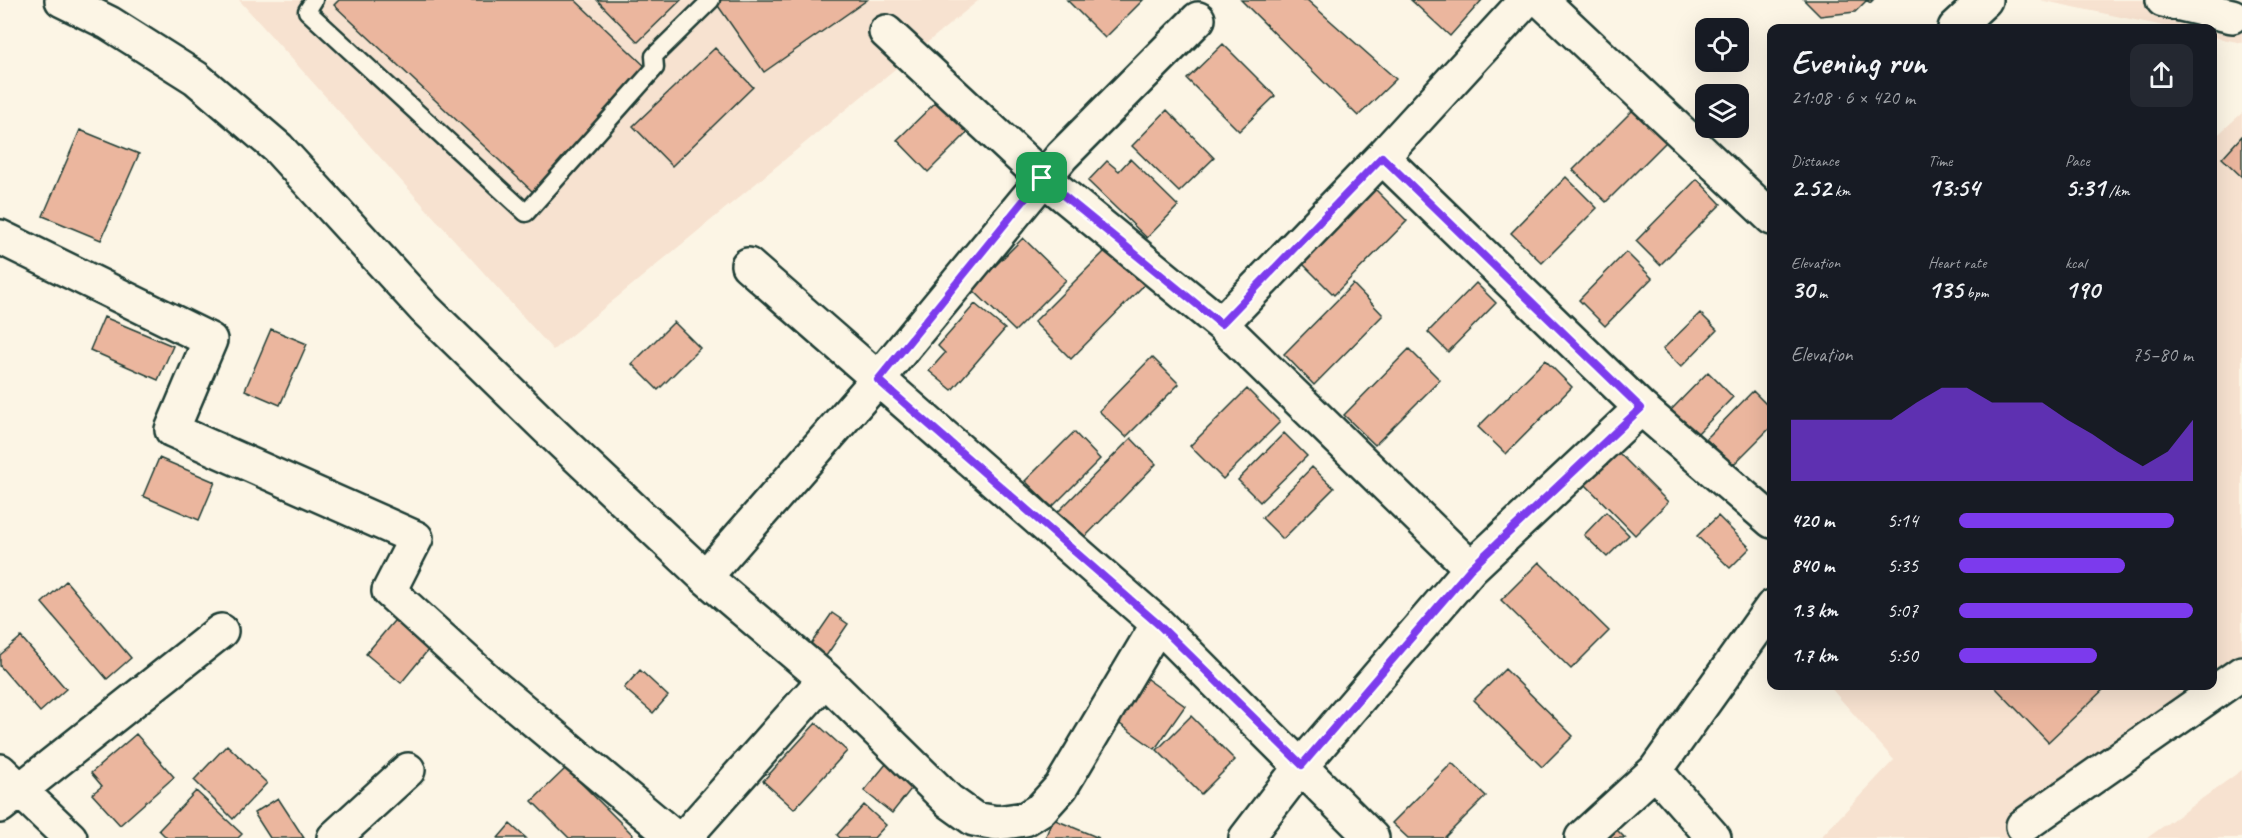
<!DOCTYPE html>
<html lang="en">
<head>
<meta charset="utf-8">
<style>
	:root { --surface:#171b24; --page:#242831; --text:#f1f3f6; --muted:#9ea1a6; --accent:#7c3aed }
	body { margin:0; font-family:Caveat,sans-serif; background:var(--page); color:var(--text); height:100vh; display:flex; flex-direction:column; font-size:22px; white-space:nowrap }
	* { box-sizing:border-box; margin:0 }
	p { font-size:20px; color:var(--muted) }
	.icon { flex:none; width:33px; height:33px; fill:none; stroke:currentColor; stroke-width:2; stroke-linecap:round; stroke-linejoin:round }
	.map { position:relative; flex:1; overflow:hidden }
	.sheet { position:absolute; left:1767px; top:24px; width:450px; height:666px; display:flex; flex-direction:column; background:var(--surface); border-radius:12px; box-shadow:0 6px 24px #0002 }
	.sheet>* { flex:none }
	.tools { position:absolute; left:1695px; top:18px; display:grid; gap:12px }
	.tools a { display:grid; place-items:center; width:54px; height:54px; border-radius:12px; background:var(--surface); box-shadow:0 6px 24px #0002; font-size:30px }
	.pin { position:absolute; display:grid; place-items:center; width:51px; height:51px; color:#fff; margin:-26px; border-radius:12px; box-shadow:0 3px 9px #0006 }
	.round { display:grid; place-items:center; flex:none; width:63px; height:63px; border-radius:12px; background:var(--page) }
	.summary { display:flex; align-items:center; justify-content:space-between; height:102px; padding:0 24px }
	h1 { font-size:33px; font-weight:700; line-height:45px }
	.figures { display:grid; grid-template-columns:repeat(3,1fr); gap:9px; height:102px; padding:6px 24px }
	.figures div { display:grid; align-content:center }
	.figures b { font-size:26px; font-weight:700 }
	.figures small { font-size:16px; font-weight:400 }
	.figures p { font-size:16px }
	.chart { height:168px; padding:12px 24px }
	.chart p { display:flex; justify-content:space-between }
	.chart svg { width:100%; height:108px; margin-top:6px; fill:var(--accent); opacity:.7 }
	ul { padding:0 24px; list-style:none; font-size:20px }
	li { display:grid; grid-template-columns:96px 72px 1fr; align-items:center; height:45px }
	li i { height:15px; border-radius:8px; background:var(--accent) }
	.map>svg:first-child { display:block }
	.built { fill:#f7e2d0 }
	.building { fill:#ebb69e; stroke:#1f3d34; stroke-width:1.5 }
	.lines { fill:none; stroke-linecap:round; stroke-linejoin:round }
	.service-casing { stroke:#1f3d34; stroke-width:21 }
	.minor-casing { stroke:#1f3d34; stroke-width:38 }
	.service { stroke:#fcf5e5; stroke-width:16 }
	.minor { stroke:#fcf5e5; stroke-width:33 }
	.route-casing { stroke:#fff; stroke-width:12 }
	.route { stroke:#7c3aed; stroke-width:8 }
</style>
</head>
<body>
<div class="map">
<svg width="2242" height="838" viewBox="0 0 2242 838">
	<rect width="100%" height="100%" fill="#fcf5e5"/>
	<filter id="ink" filterUnits="userSpaceOnUse"><feTurbulence type="fractalNoise" baseFrequency=".0167" numOctaves="2"/><feDisplacementMap in="SourceGraphic" scale="12" xChannelSelector="R" yChannelSelector="G"/><feConvolveMatrix kernelMatrix="1 2 1 2 8 2 1 2 1" color-interpolation-filters="sRGB"/></filter>
	<g filter="url(#ink)">
		<path class="built" d="M239,0h740l-426,350z
			M2040,0h202v43l-29,-6 -1,-9h-39z
			M2242,113v561l-216,164h-206l74,-78 -65,-74h383v-546z
			M2242,770v68h-95z"/>
		<path class="building" d="M339,0h236l73,69 -115,123 -199,-187z
			M597,0h84l-43,42z
			M714,0h153l-103,72z
			M1067,0h76l-38,38z
			M1241,0h66l89,79 -38,37z
			M1411,0h71l-32,36z
			M1804,0h69l-3,3 -3,-3 -12,12 -35,4z
			M1223,44l52,52 -36,35 -52,-52z
			M715,48l38,39 -81,79 -39,-40z
			M940,98l31,31 -43,43 -31,-32z
			M1634,109l32,33 -60,60 -33,-32z
			M1167,110l47,48 -35,34 -47,-46z
			M80,130l59,24 -38,86 -58,-24z
			M2242,136v41l-20,-19z
			M1130,159l48,47 -31,32 -59,-57 19,-20 12,10z
			M1566,177l31,31 -55,55 -31,-30z
			M1697,179l24,25 -61,61 -24,-24z
			M1373,187l34,34 -73,74 -34,-34z
			M1023,238l43,42 -51,51 -43,-42z
			M1108,248l36,37 -73,74 -37,-37z
			M1626,252l26,26 -47,48 -26,-26z
			M1476,283l20,20 -48,49 -20,-20z
			M1353,284l30,31 -69,70 -30,-31z
			M975,304l30,25 -53,61 -23,-19 16,-18 -7,-7z
			M1700,313l17,17 -36,37 -18,-18z
			M104,317l69,29 -15,34 -68,-30z
			M674,322l26,26 -42,42 -26,-26z
			M271,329l36,15 -27,61 -35,-15z
			M1409,349l31,31 -65,65 -31,-30z
			M1152,357l27,27 -53,53 -27,-26z
			M1545,360l27,27 -66,67 -28,-27z
			M1708,372l25,25 -37,38 -25,-25z
			M1247,389l33,33 -57,57 -33,-33z
			M1753,391l19,19v16l-39,39 -27,-26z
			M1074,432l26,27 -48,48 -27,-26z
			M1284,433l23,23 -47,46 -22,-22z
			M1131,438l25,26 -73,75 -26,-26z
			M1613,447l55,55 -33,33 -54,-55z
			M159,458l56,24 -16,38 -56,-24z
			M1312,467l22,21 -51,51 -21,-21z
			M1606,512l23,23 -22,22 -23,-22z
			M1718,516l32,32 -20,20 -33,-32z
			M1539,562l70,69 -38,38 -70,-69z
			M66,581l65,77 -24,21 -65,-76z
			M832,613l16,11 -24,35 -16,-11z
			M399,615l34,29 -32,39 -35,-29z
			M21,637l45,52 -26,23 -40,-46v-11z
			M1505,669l68,67 -31,31 -68,-67z
			M640,670l28,26 -15,17 -29,-25z
			M1140,674l45,32 -30,43 -45,-32z
			M1994,686h113l-59,56z
			M1191,716l44,44 -34,34 -44,-44z
			M816,723l31,28 -53,58 -31,-28z
			M136,734l38,43 -54,48 -28,-31 10,-8 -11,-13z
			M227,745l40,38 -34,36 -39,-39z
			M891,758l28,21 -27,34 -28,-22z
			M1452,763l34,33 -42,42h-36l-16,-15z
			M566,768l67,67 -3,3h-61l-37,-37z
			M196,791l46,43 -4,4h-71l-8,-8z
			M278,798l26,40h-34l-16,-25z
			M864,805l22,20 -12,13h-34l-3,-3z
			M1053,819l46,19h-54z
			M510,824l16,14h-28z
			M1616,829l9,9h-18z"/>
		<g class="lines">
			<g class="service-casing">
				<path id="service" d="M314,0l-7,11 219,202 129,-145 -1,-12 57,-56"/>
			</g>
			<g class="minor-casing">
				<path id="minor" d="M62,0l47,23 87,55 82,70 147,161 123,120 157,148 120,102 124,122 25,18 23,4 28,-4 16,-10 20,-22 97,-163
					M1541,0l231,218
					M2163,0l69,16
					M1955,28l30,-28
					M886,32l157,146 178,146 250,244
					M1382,157l259,251 131,113
					M0,237l210,103 -38,90 244,108 -27,53 102,93 184,154
					M748,265l410,359 214,214
					M1221,324l161,-167 144,-157
					M705,577l173,-198 184,-223 136,-137
					M0,771l70,67
					M1655,771l59,67
					M0,806l221,-175
					M2023,826l219,-153
					M334,838l74,-68
					M684,838l141,-159
					M1246,838l56,-73 169,-197 170,-160
					M1582,838l73,-67 117,-164"/>
			</g>
			<use href="#service" class="service"/>
			<use href="#minor" class="minor"/>
		</g>
	</g>
	<g class="lines" filter="url(#ink)">
		<g class="route-casing">
			<path id="route" d="M1382,157l259,251 -170,160 -169,197 -144,-141 -280,-244 164,-202 179,146z"/>
		</g>
		<use href="#route" class="route"/>
	</g>
</svg>
<div class="tools">
<a><svg class="icon" aria-label="locate" viewBox="0 0 24 24"><circle cx="12" cy="12" r="6"/><path d="M12 2v4M12 18v4M2 12h4M18 12h4"/></svg></a>
<a><svg class="icon" aria-label="layers" viewBox="0 0 24 24"><path d="M12 4l9 5-9 5-9-5zM3 14l9 5 9-5"/></svg></a>
</div>
<div class="pin" style="left:1042px;top:178px;background:#1e9e55"><svg class="icon" aria-label="arrive" viewBox="0 0 24 24"><path d="M6 21V4h12l-3 4 3 4H6"/></svg></div>
<section class="sheet">
<div class="summary"><div><h1>Evening run</h1><p>21:08 · 6 × 420 m</p></div><a class="round"><svg class="icon" aria-label="share" viewBox="0 0 24 24"><path d="M12 15V3M7 8l5-5 5 5M5 13v7h14v-7"/></svg></a></div>
<div class="figures">
<div><p>Distance</p><b>2.52<small> km</small></b></div>
<div><p>Time</p><b>13:54</b></div>
<div><p>Pace</p><b>5:31<small> /km</small></b></div>
</div>
<div class="figures">
<div><p>Elevation</p><b>30<small> m</small></b></div>
<div><p>Heart rate</p><b>135<small> bpm</small></b></div>
<div><p>kcal</p><b>190</b></div>
</div>
<div class="chart"><p><span>Elevation</span>75–80 m</p>
<svg viewBox="0 0 160 44" preserveAspectRatio="none"><path d="M0 44V19L10 19L20 19L30 19L40 19L50 12L60 6L70 6L80 12L90 12L100 12L110 19L120 25L130 32L140 38L150 32L160 19V44z"/></svg>
</div>
<ul>
<li><b>420 m</b>5:14<i style="width:92%"></i></li>
<li><b>840 m</b>5:35<i style="width:71%"></i></li>
<li><b>1.3 km</b>5:07<i style="width:100%"></i></li>
<li><b>1.7 km</b>5:50<i style="width:59%"></i></li>
</ul>
</section>
</div>
</body>
</html>
